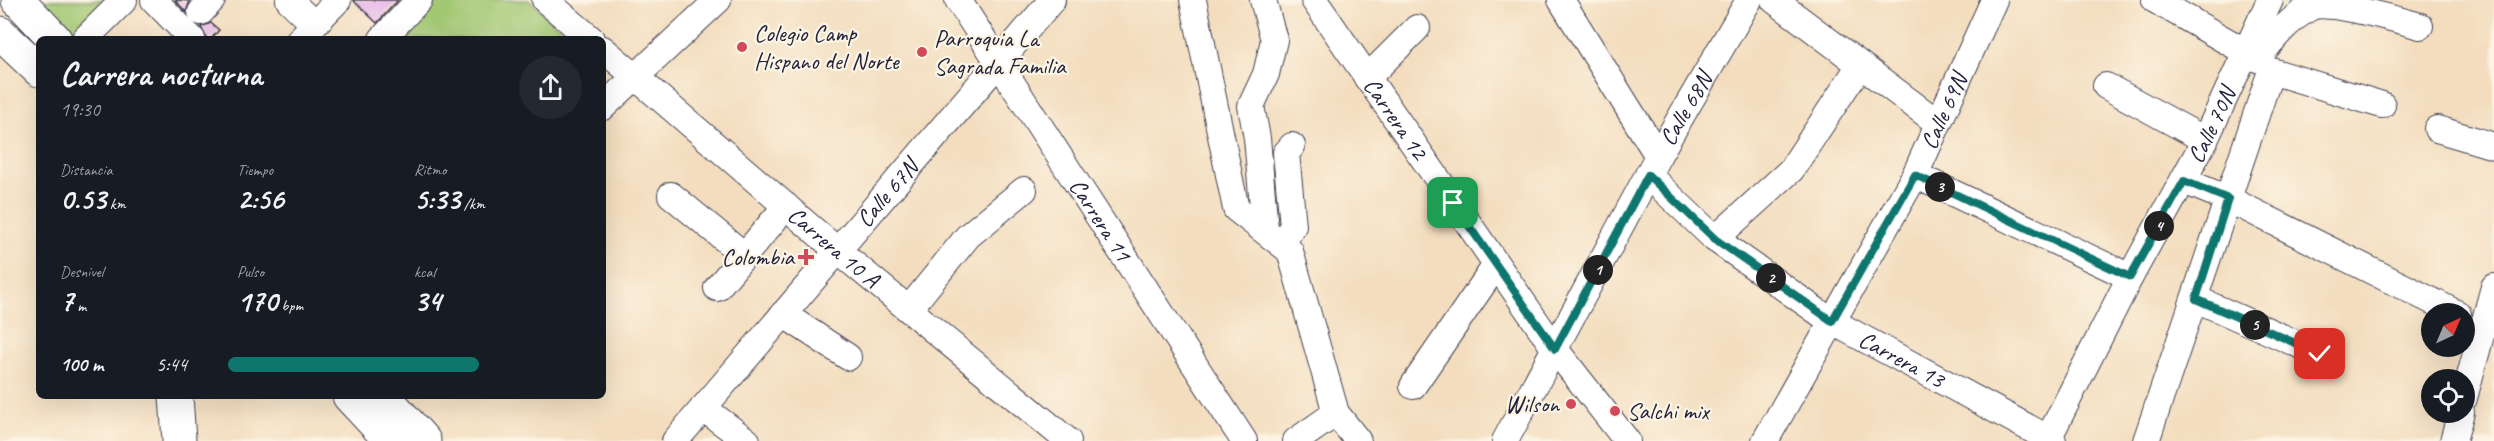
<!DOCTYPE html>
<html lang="es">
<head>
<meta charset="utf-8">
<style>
	:root { --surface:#171b24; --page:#242831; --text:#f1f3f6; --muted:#9ea1a6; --accent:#0f766e }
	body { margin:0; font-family:Caveat,sans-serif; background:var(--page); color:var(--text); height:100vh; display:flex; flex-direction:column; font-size:22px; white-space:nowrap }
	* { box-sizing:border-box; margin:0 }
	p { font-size:20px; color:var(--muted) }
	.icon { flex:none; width:33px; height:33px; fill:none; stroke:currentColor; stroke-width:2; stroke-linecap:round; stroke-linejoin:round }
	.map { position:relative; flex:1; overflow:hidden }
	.side { position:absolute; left:36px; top:36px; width:570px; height:363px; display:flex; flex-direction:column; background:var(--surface); border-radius:9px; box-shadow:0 6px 24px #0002 }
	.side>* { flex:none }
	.needle { width:39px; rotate:44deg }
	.fabs { position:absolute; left:2421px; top:303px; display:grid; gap:12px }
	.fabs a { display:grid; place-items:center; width:54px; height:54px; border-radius:50%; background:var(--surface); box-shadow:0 6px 24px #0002; font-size:30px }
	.pin { position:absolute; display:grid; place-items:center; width:51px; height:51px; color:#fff; margin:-26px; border-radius:12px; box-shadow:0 3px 9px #0006 }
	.km { position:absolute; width:30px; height:30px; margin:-15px; border-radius:50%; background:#222; color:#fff; font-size:16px; line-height:30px; text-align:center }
	.round { display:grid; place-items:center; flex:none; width:63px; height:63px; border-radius:32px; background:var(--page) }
	.overview { display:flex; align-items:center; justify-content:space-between; height:102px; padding:0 24px }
	h1 { font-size:33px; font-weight:700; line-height:45px }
	.figures { display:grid; grid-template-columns:repeat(3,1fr); gap:9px; height:102px; padding:6px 24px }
	.figures div { display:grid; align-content:center }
	.figures b { font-size:30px; font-weight:700 }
	.figures small { font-size:16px; font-weight:400 }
	.figures p { font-size:16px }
	ul { padding:0 24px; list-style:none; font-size:20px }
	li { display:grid; grid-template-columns:96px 72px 1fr; align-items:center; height:45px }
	li i { height:15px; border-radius:8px; background:var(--accent) }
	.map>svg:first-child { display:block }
	.green { fill:#a3c873; stroke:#627557; stroke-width:1.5 }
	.building { fill:#e4adeb }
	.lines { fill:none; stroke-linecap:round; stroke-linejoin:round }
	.minor-casing { stroke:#413e4f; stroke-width:28 }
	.major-casing { stroke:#413e4f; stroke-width:35 }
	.minor { stroke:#fff; stroke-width:26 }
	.major { stroke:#fff; stroke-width:33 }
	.route-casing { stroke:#fff; stroke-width:12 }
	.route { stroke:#0f766e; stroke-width:8 }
	.poi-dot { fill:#d1495b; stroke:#fcf5e5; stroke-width:2 }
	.labels { text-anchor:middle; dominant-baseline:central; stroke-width:4.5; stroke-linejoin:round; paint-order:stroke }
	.poi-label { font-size:24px; fill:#22223b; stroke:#fcf5e5; text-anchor:start }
	.street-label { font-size:24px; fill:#22223b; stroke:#fcf5e5 }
</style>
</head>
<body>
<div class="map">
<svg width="2494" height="441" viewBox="0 0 2494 441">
	<rect width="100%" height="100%" fill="#fcf5e5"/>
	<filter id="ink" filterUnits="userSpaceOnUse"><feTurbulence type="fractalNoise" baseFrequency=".0167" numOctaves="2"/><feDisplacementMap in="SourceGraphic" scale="12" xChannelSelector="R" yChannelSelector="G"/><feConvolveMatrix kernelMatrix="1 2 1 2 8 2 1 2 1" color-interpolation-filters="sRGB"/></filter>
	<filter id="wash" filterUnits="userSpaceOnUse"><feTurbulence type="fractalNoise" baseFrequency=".008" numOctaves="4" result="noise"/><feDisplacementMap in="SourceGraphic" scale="24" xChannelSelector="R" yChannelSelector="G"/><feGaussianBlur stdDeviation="1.35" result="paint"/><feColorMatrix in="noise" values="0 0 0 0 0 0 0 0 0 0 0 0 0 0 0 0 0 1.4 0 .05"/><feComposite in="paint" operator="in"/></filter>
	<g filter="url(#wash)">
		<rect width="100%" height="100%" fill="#f3ddbe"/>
		<path class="green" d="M26,0h90l-36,39h-18z
			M433,0h96l44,39h-176z"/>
		<g id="blocks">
			<path class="building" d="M175,0l15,1 -4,11z
				M353,0h45l-21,23z
				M211,23l8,7 -8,9h-4l-6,-12z"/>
		</g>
	</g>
	<g filter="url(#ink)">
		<use href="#blocks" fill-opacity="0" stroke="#413e4f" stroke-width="1.5"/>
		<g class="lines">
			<g class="minor-casing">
				<g id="minor">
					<path d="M154,0l38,39"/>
					<path d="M289,0l25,24"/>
					<path d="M545,0l46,39"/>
					<path id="s1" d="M958,0l286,441"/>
					<path d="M1193,0l43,209 54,42 46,162 22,28"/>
					<path d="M1263,0l11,40 -8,34 -15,32 6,32 8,91"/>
					<path id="s2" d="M1314,0l241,349 72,92"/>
					<path d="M1561,0l97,156"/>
					<path d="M1774,0l164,123"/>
					<path d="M2155,0l103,59"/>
					<path d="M201,12l11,-12"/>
					<path d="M85,39l39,-39"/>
					<path d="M300,39l38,-39"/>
					<path d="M382,39l37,-39"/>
					<path id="s3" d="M603,49l235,202 230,190"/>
					<path d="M2257,59c15,-19 32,-40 54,-52 17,-7 88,13 109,19"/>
					<path d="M2271,71l111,34"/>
					<path d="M1367,78l50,-50"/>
					<path d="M2106,86l99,54"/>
					<path d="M603,107l115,-107"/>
					<path d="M2437,129l57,17"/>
					<path id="s4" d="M1648,175l67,64 116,82 222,120"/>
					<path d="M1915,175l215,102"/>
					<path d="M2184,181l44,18 230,115"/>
					<path d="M671,195l73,60"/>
					<path d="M1715,239l76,-69 69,-105"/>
					<path d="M1282,243l11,-17 -7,-73 6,-7"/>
					<path d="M717,288l69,-82"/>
					<path d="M2196,299l124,55"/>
					<path d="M909,309l59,-73 56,-46"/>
					<path d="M783,314l65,43"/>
					<path d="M1413,386l83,-121"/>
					<path d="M2464,398l30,-111"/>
					<path d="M703,408l44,33"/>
					<path id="s5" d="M675,441l377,-441"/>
					<path d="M1296,441l40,-28"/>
					<path id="s6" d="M1505,441l153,-285 91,-156"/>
					<path id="s7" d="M1765,441l150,-266 79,-175"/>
					<path id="s8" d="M2047,441l83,-164 75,-137 65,-140"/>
					<path d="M2146,441l125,-370"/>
					<path d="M2453,441l8,-29"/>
				</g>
			</g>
			<g class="major-casing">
				<path id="major" d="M18,0l37,39
					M0,33l39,37
					M176,396l3,45
					M349,396l42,45
					M384,396l40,45"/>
			</g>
			<use href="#minor" class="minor"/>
			<use href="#major" class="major"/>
		</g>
	</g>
	<g class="lines" filter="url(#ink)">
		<g class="route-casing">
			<path id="route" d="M1453,203l102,146 93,-174 67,64 117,82 83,-146 215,102 54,-96 44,18 -32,100 124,55"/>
		</g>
		<use href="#route" class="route"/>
	</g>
	<g class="poi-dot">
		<circle cx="742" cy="47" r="6"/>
		<circle cx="922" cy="52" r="6"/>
		<path d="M803 248h6v6h6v6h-6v6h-6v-6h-6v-6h6z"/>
		<circle cx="1571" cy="404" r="6"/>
		<circle cx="1615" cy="411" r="6"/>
	</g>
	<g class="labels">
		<g class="poi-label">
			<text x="754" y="33">Colegio Camp<tspan x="754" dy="28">Hispano del Norte</tspan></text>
			<text x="934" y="38">Parroquia La<tspan x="934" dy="28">Sagrada Familia</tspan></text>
			<text x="794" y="257" text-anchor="end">Colombia</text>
			<text x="1559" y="404" text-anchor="end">Wilson</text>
			<text x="1627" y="411">Salchi mix</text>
		</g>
		<g class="street-label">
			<text stroke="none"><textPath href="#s6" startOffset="378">Calle 68N</textPath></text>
			<text stroke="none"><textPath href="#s7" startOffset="375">Calle 69N</textPath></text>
			<text stroke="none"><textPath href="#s2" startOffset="144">Carrera 12</textPath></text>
			<text stroke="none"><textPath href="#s8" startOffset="356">Calle 70N</textPath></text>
			<text stroke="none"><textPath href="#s5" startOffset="326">Calle 67N</textPath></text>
			<text stroke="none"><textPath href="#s1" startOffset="262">Carrera 11</textPath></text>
			<text stroke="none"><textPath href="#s3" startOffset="304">Carrera 10 A</textPath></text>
			<text stroke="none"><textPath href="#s4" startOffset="315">Carrera 13</textPath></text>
		</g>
	</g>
</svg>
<div class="fabs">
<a><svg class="needle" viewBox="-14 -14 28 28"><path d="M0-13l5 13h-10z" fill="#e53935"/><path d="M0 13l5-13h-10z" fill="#9ea1a6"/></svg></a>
<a><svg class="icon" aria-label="locate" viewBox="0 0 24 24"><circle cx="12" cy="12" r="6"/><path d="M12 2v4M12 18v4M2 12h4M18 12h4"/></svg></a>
</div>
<div class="pin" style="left:1453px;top:203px;background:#1e9e55"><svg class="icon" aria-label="arrive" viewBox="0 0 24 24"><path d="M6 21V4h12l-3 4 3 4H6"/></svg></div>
<div class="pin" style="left:2320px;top:354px;background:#d93025"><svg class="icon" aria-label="check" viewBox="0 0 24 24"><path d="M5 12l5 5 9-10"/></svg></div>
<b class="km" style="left:1598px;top:270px">1</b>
<b class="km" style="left:1771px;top:278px">2</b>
<b class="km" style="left:1940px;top:187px">3</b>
<b class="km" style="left:2159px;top:226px">4</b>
<b class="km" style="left:2255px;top:325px">5</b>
<section class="side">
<div class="overview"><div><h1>Carrera nocturna</h1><p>19:30</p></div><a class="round"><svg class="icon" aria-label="share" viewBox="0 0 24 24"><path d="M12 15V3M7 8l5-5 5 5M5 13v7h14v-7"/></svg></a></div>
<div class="figures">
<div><p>Distancia</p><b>0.53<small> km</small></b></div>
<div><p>Tiempo</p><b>2:56</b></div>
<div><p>Ritmo</p><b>5:33<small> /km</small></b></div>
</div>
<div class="figures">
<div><p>Desnivel</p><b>7<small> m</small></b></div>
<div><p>Pulso</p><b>170<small> bpm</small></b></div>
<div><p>kcal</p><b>34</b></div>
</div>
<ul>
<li><b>100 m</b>5:44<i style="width:71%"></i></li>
</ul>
</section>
</div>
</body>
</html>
